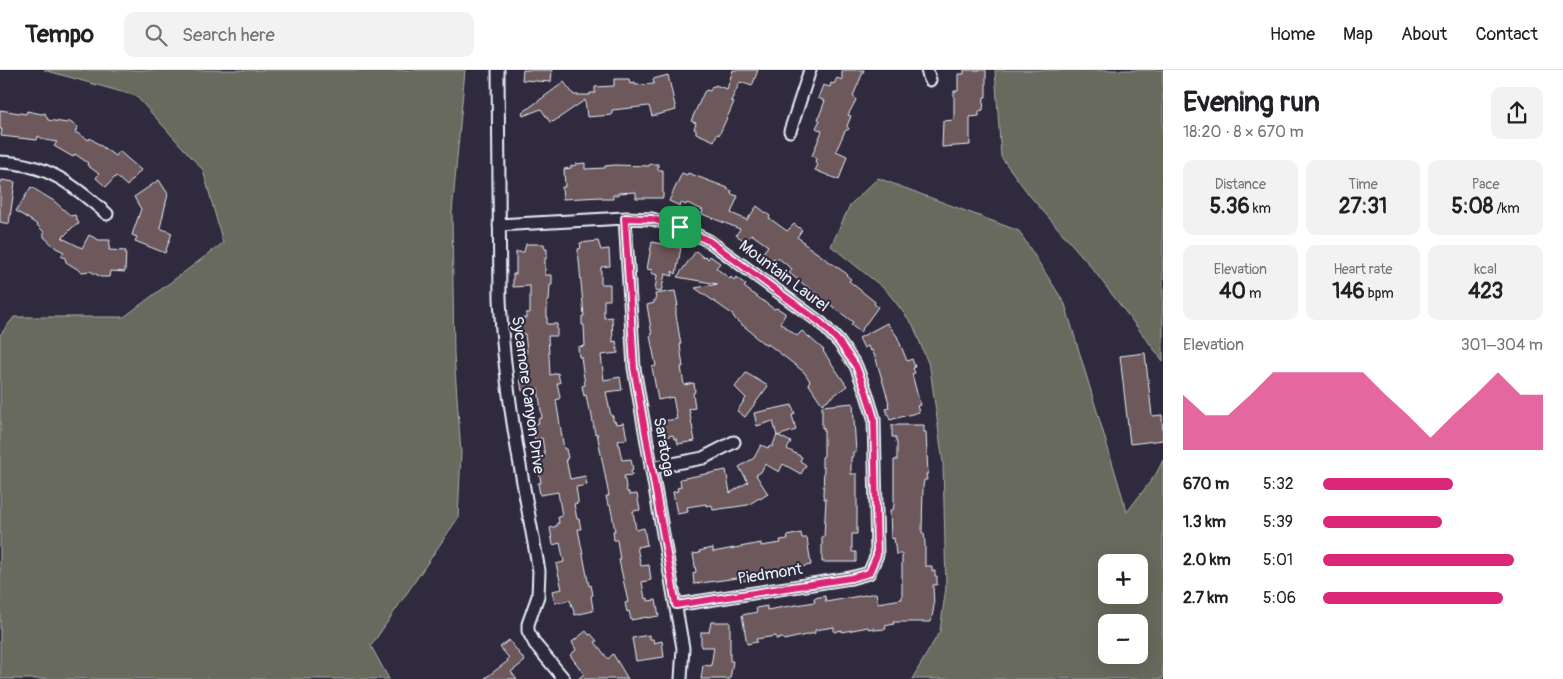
<!DOCTYPE html>
<html lang="en">
<head>
<meta charset="utf-8">
<style>
	:root { --surface:#fff; --page:#f2f2f2; --text:#202124; --muted:#757577; --line:#e0e0e0; --accent:#db2777 }
	body { margin:0; font-family:Pangolin,sans-serif; background:var(--page); color:var(--text); height:100vh; display:flex; flex-direction:column; font-size:19px; white-space:nowrap }
	* { box-sizing:border-box; margin:0 }
	p { font-size:16px; color:var(--muted) }
	.icon { flex:none; width:28px; height:28px; fill:none; stroke:currentColor; stroke-width:2; stroke-linecap:round; stroke-linejoin:round }
	.map { position:relative; flex:1; overflow:hidden }
	.details { display:flex; flex-direction:column; background:var(--surface); width:400px }
	.details>* { flex:none }
	.fabs { position:absolute; left:1098px; top:484px; display:grid; gap:10px }
	.fabs a { display:grid; place-items:center; width:50px; height:50px; border-radius:10px; background:var(--surface); box-shadow:0 5px 20px #0002; font-size:25px }
	.pin { position:absolute; display:grid; place-items:center; width:42px; height:42px; color:#fff; margin:-21px; border-radius:10px; box-shadow:0 2px 8px #0006 }
	.round { display:grid; place-items:center; flex:none; width:52px; height:52px; border-radius:10px; background:var(--page) }
	.summary { display:flex; align-items:center; justify-content:space-between; height:85px; padding:0 20px }
	h1 { font-size:28px; font-weight:700; line-height:38px }
	.figures { display:grid; grid-template-columns:repeat(3,1fr); gap:8px; height:85px; padding:5px 20px }
	.figures div { display:grid; align-content:center; border-radius:10px; background:var(--page); text-align:center }
	.figures b { font-size:21px; font-weight:700 }
	.figures small { font-size:14px; font-weight:400 }
	.figures p { font-size:14px }
	.chart { height:140px; padding:10px 20px }
	.chart p { display:flex; justify-content:space-between }
	.chart svg { width:100%; height:90px; margin-top:5px; fill:var(--accent); opacity:.7 }
	ul { padding:0 20px; list-style:none; font-size:16px }
	li { display:grid; grid-template-columns:80px 60px 1fr; align-items:center; height:38px }
	li i { height:12px; border-radius:6px; background:var(--accent) }
	header { display:flex; align-items:center; gap:30px; box-sizing:border-box; height:70px; padding:0 25px; background:var(--surface); border-bottom:1px solid var(--line) }
	header strong { font-size:24px }
	nav { display:flex; gap:28px; margin-inline-start:auto; font-size:18px }
	.search { width:350px; height:45px; background:var(--page); display:flex; align-items:center; gap:12px; box-sizing:border-box; padding:0 18px; border-radius:10px; color:var(--muted); font-size:19px }
	main { display:flex; flex:1; min-height:0 }
	.map>svg:first-child { display:block }
	.green { fill:#686b5d; stroke:#a8aeaa; fill-rule:evenodd }
	.building { fill:#6d585b; stroke:#e8f1f8 }
	.lines { fill:none; stroke-linecap:round; stroke-linejoin:round }
	.minor-casing { stroke:#e8f1f8; stroke-width:15 }
	.minor { stroke:#2f2a3d; stroke-width:11 }
	.route-casing { stroke:#fff; stroke-width:10 }
	.route { stroke:#db2777; stroke-width:6 }
	.labels { text-anchor:middle; dominant-baseline:central; stroke-width:4; stroke-linejoin:round; paint-order:stroke }
	.street-label { font-size:16px; fill:#e8f1f8; stroke:#2f2a3d }
</style>
</head>
<body>
<header>
<strong>Tempo</strong>
<div class="search"><svg class="icon" aria-label="search" viewBox="0 0 24 24"><circle cx="10" cy="10" r="6"/><path d="M15 15l6 6"/></svg>Search here</div>
<nav><a>Home</a><a>Map</a><a>About</a><a>Contact</a></nav>
</header>
<main>
<div class="map">
<svg width="1163" height="609" viewBox="0 0 1163 609">
	<rect width="100%" height="100%" fill="#2f2a3d"/>
	<filter id="ink" filterUnits="userSpaceOnUse"><feTurbulence type="fractalNoise" baseFrequency=".02" numOctaves="2"/><feDisplacementMap in="SourceGraphic" scale="10" xChannelSelector="R" yChannelSelector="G"/><feConvolveMatrix kernelMatrix="1 2 1 2 8 2 1 2 1" color-interpolation-filters="sRGB"/></filter>
	<g filter="url(#ink)">
		<path class="green" d="M44,0h421l-13,143 2,141 7,99 -3,65 -87,128 18,33h-389v-344l14,-18h110l99,-74 -20,-73 -67,-74z
			M995,0h168v291l-75,-98 -58,-67 -29,-39z
			M878,108l141,53 46,73 62,208 29,-38 7,-14v219h-251l28,-48 6,-44 -3,-124 -13,-95 -17,-43 -27,-35 -55,-44 19,-41zM1139,492v33h-33v-33zM1139,552v33h-33v-33z"/>
		<path class="building" d="M523,0h29l-1,12 -29,-2z
			M733,0h25l-6,16 -12,-4 -9,19 3,1 -8,18 -7,15 -2,-1 -3,7 -18,-8v-3l-2,-1 2,-6 -5,-2 13,-29 2,-2 4,1 2,-5 2,1 1,-2 12,4z
			M842,0h22l-11,26 3,4 -8,15 3,1 -4,10 2,3 -4,2 -9,20 11,5 -8,24 -24,-10 3,-5 -3,-2 1,-5 -4,-2 10,-25 -6,-3 4,-8 -2,-1 7,-18 -7,-3 5,-13 7,2 1,-4 3,1 3,-6 5,2z
			M964,0h22v27h-2l-1,13 -4,1v5l-9,1v28l-28,2 1,-26 11,-1v-29h4v-17h6z
			M668,5l8,35 -24,6 -3,-10 -37,4v5l-25,2 -2,-17 -32,22 -1,-1 -2,1 -9,-13 -18,7 -1,-3 42,-31 10,13h16v-2h5v-6l19,-1v-7h15l1,5 5,-1v2l19,-1 -1,-5z
			M0,40l26,4 1,-3 15,3 3,-1 3,7 19,3 1,-2 10,6 -3,5 14,8 1,-2 25,18 4,-5 22,19 -14,16 -11,-10 -10,11 -10,-9 3,-4 -12,-9 1,-2 -13,-9 -2,3 -19,-11 3,-4 -12,-2 -7,-4 -1,4 -36,-4 1,-7h-2z
			M585,93v6l20,-1v-2l10,-1 34,1 1,-2h8v6h5v28h-27v-6l-18,1v2h-5v4h-11v-2l-39,2 -1,-12h3l-1,-18 7,-1v-2l5,-1v-1z
			M682,103l5,2 1,-2 40,15 -1,1 5,2 -1,3 7,2 -7,17 16,7 10,-14 13,10 -1,2 18,13 7,-7 8,6 -5,7 7,5 -1,1 44,31 -1,1 5,4 -2,2 26,21 -1,2 4,3 -18,25 -9,-7 2,-3 -4,-3 -60,-46 3,-4 -14,-11 -1,2 -3,-2 -3,3 -9,-7 6,-8 -17,-12 -5,8 -10,-7 4,-6 -38,-15 1,-4 -16,-7 -1,2 -5,-2 -1,3 -11,-5z
			M2,110l13,2 -6,42 -9,-2v-36z
			M159,110l9,14 -8,34 12,5 -7,20 -30,-12 2,-4 -5,-2 9,-26 -7,-12z
			M31,117l23,14 17,15 4,-1 4,9 -5,2 -12,12 20,10 7,-13 10,5h11l-1,10 17,1 -1,21 -15,-1 -1,6h-8l-11,-6 -8,1 -16,-10 -1,-4 -4,-2 3,-4 -8,-4 -12,-11v-5l-9,-9 -19,-12z
			M598,171l3,9 8,-1 1,17 -9,1v17h9v16h-6v18l8,-1 1,25 3,-1 2,12 -17,2 3,25 16,-3 2,13 -16,2 5,24h2v5h2l1,3 8,-1 3,16 -9,2 4,19 9,-1 2,11 -2,1 1,4 -8,1 3,16h2v3l8,-1 3,16 -7,1 3,19 8,-2 3,17 -10,2 4,19 8,-1 2,15 -9,2 3,17 3,-1v3l8,-1 3,16 -12,2v-1l-16,3 -2,-9 -2,1 -2,-9 3,-1 -9,-42h1l-3,-20h-3l-1,-9h2l-3,-17 -2,-9h-2l-2,-9h3l-12,-63 -2,1 -4,-23h-2l-3,-16 -2,1 -2,-10 3,-1 -4,-28h-2l-1,-10 7,-1 -1,-21h-2v-9h2l-6,-67 3,-1 -1,-5z
			M652,172l29,6 -5,26 -4,-3 1,5 -8,-2 -4,18 -6,-1 2,-16 -6,-2 1,-3 -5,-1z
			M526,174h18l1,5h2v9h-2v17h7v10h-2l-1,16h-2v23h10v12h-9l2,39 8,-2 2,10h-3l3,14 -1,2 -3,1 8,49h2l2,9 -2,1 4,20 15,-3 2,9 -11,2 2,13v3l-4,1 3,15h2l2,10h-3l11,57 2,-1 2,10 -2,1 2,13v2l-18,4 -5,-15 -15,3 -3,-12 10,-2 -6,-25 8,-2 -4,-19 -7,2 -3,-17 7,-2v-3h2l-1,-6 4,-1 -4,-24 -18,3 -2,-12h3l-4,-25 8,-2 -3,-18 -7,2 -4,-16 8,-1 -1,-4 4,-1 -4,-30 -16,3 -2,-12 2,-1 -3,-25 8,-1 -2,-18h-6l-2,-16h9v-5h4v-27l-17,1v-13h3v-22h8z
			M696,181l8,7 1,-2 3,3 2,-3 10,7 -4,5 14,11 1,-2 3,3 2,-3 10,8 -2,2 30,22 3,-1 8,5v2l-5,8 17,13 5,-5 22,19 -1,1 24,35 -25,18 -14,-21 2,-2 -6,-9 -36,-28 -1,2 -13,-10 1,-1 -19,-15 -4,-6 -37,-26 23,-4 -41,-7z
			M675,221l3,15h-2v9l5,30h-1l3,22h-2l3,18 10,-2 1,9 -2,1 2,15 -6,1 6,32 -17,3 -1,-5h-3l-1,-4 -8,2 -2,-16 14,-2 -4,-22 -15,3 -6,-33 4,-1 -6,-30 2,-1 -5,-30 7,-2v-3h2l-1,-6z
			M887,253l10,13 10,25 5,-2 3,8 -2,1 2,5 -3,1 8,31 -3,1 2,6 -29,8 -4,-11 3,-1 -1,-5h1l-13,-44 -4,-9 -2,1 -2,-5 -4,2 -5,-10z
			M1145,283l7,63 10,-1 1,25 -33,4 -10,-88z
			M746,303l22,13 -23,31 -8,-6 9,-13 -11,-11z
			M853,333l3,49h-3v5h-2v17h6v60h-5v18h4v10h-34v-25h2l2,-38h-2l-1,-4 1,-28h-2v-10l2,-1v-28h-2v-22z
			M792,335l3,9 -3,1 4,15 -19,6 -4,-15 -16,5 -3,-13z
			M892,355h32v7h2l2,42h-2l1,6h-3l-1,7 -1,46h2l1,10v23h7v5h3v5h2v9h-4l1,21 -3,16h-38l1,2 -9,2 1,3 -12,1v-2l-5,1 -1,-2 -26,5v-2l-8,2v-5l-19,3v3l-31,7 -1,-2 -7,1v-3l-20,3 1,3 -10,2 -5,-29 15,-3 -1,-4 11,-2v4l17,-3 31,-5 -1,-4 11,-2 1,6 50,-9 2,10 24,-4v-45h-6l-2,-16 -3,1 -1,-29h3l1,-5v-45h3v-18h-1v-5h-4z
			M777,365l14,7 -4,7 15,8 -2,4 6,4 -5,9 -18,-10 -4,8 -14,-8 -4,8 -5,3 12,19 -8,5 -1,-1 -11,7 -35,5 -1,-5 -6,1v-2l-19,3 1,5 -11,2 -4,-22 5,-1 -1,-3 4,-1 -1,-8 46,-9 4,23 18,-11 -9,-15 15,-9 7,-13 7,3 2,-2 2,1z
			M801,463l1,5h5l4,27 -29,5v4l-10,1 -1,-3 -18,3v4l-11,2 -1,-4 -4,1 -43,6 -1,-11 3,-1 -3,-18 7,-1 -1,-2 14,-3v4l48,-9v3l20,-3 -1,-3 8,-1 -1,-3z
			M711,552h19v39h3l-3,18h-29l2,-14 8,1 3,-19h-13v-15h8z
			M586,561l3,4 2,-1 6,7 -2,1 13,17 5,-5 15,25h-50l6,-5 -14,-19 6,-5 -4,-8z
			M649,565l1,4h3l1,4 8,-2 2,16 -28,4 -4,-23z
			M509,570l16,21 -14,11 6,7h-33l24,-18 -1,-2 2,-1 -9,-11z"/>
		<g class="lines">
			<g class="minor-casing">
				<path id="minor" d="M498,0l2,229c4,92 23,182 39,272l-1,25 -10,28v7l7,13 29,35
					M927,0l3,10
					M790,61l20,-61
					M0,92c47,1 73,23 107,52
					M625,148l9,150 49,280 -2,31
					M499,155l126,-7 27,1 28,8 29,14 112,82 18,19 17,24 10,26 8,26 3,137 -8,18 -18,5 -175,27
					M651,398l52,-10 31,-16"/>
			</g>
			<use href="#minor" class="minor"/>
		</g>
	</g>
	<g class="lines" filter="url(#ink)">
		<g class="route-casing">
			<path id="route" d="M625,148l27,1 28,8 29,14 112,82 18,19 17,24 10,26 8,26 3,137 -8,18 -18,5 -175,27 -42,-237z"/>
		</g>
		<use href="#route" class="route"/>
	</g>
	<g class="labels">
		<g class="street-label">
			<text transform="translate(784 206) rotate(37)">Mountain Laurel</text>
			<text transform="translate(528 325) rotate(82)">Sycamore Canyon Drive</text>
			<text transform="translate(664 377) rotate(80)">Saratoga</text>
			<text transform="translate(770 504) rotate(-9)">Piedmont</text>
		</g>
	</g>
</svg>
<div class="fabs">
<a>+</a>
<a>−</a>
</div>
<div class="pin" style="left:680px;top:157px;background:#1e9e55"><svg class="icon" aria-label="arrive" viewBox="0 0 24 24"><path d="M6 21V4h12l-3 4 3 4H6"/></svg></div>
</div>
<section class="details">
<div class="summary"><div><h1>Evening run</h1><p>18:20 · 8 × 670 m</p></div><a class="round"><svg class="icon" aria-label="share" viewBox="0 0 24 24"><path d="M12 15V3M7 8l5-5 5 5M5 13v7h14v-7"/></svg></a></div>
<div class="figures">
<div><p>Distance</p><b>5.36<small> km</small></b></div>
<div><p>Time</p><b>27:31</b></div>
<div><p>Pace</p><b>5:08<small> /km</small></b></div>
</div>
<div class="figures">
<div><p>Elevation</p><b>40<small> m</small></b></div>
<div><p>Heart rate</p><b>146<small> bpm</small></b></div>
<div><p>kcal</p><b>423</b></div>
</div>
<div class="chart"><p><span>Elevation</span>301–304 m</p>
<svg viewBox="0 0 160 44" preserveAspectRatio="none"><path d="M0 44V17L10 27L20 27L30 17L40 6L50 6L60 6L70 6L80 6L90 17L100 27L110 38L120 27L130 17L140 6L150 17L160 17V44z"/></svg>
</div>
<ul>
<li><b>670 m</b>5:32<i style="width:59%"></i></li>
<li><b>1.3 km</b>5:39<i style="width:54%"></i></li>
<li><b>2.0 km</b>5:01<i style="width:87%"></i></li>
<li><b>2.7 km</b>5:06<i style="width:82%"></i></li>
</ul>
</section>
</main>
</body>
</html>
